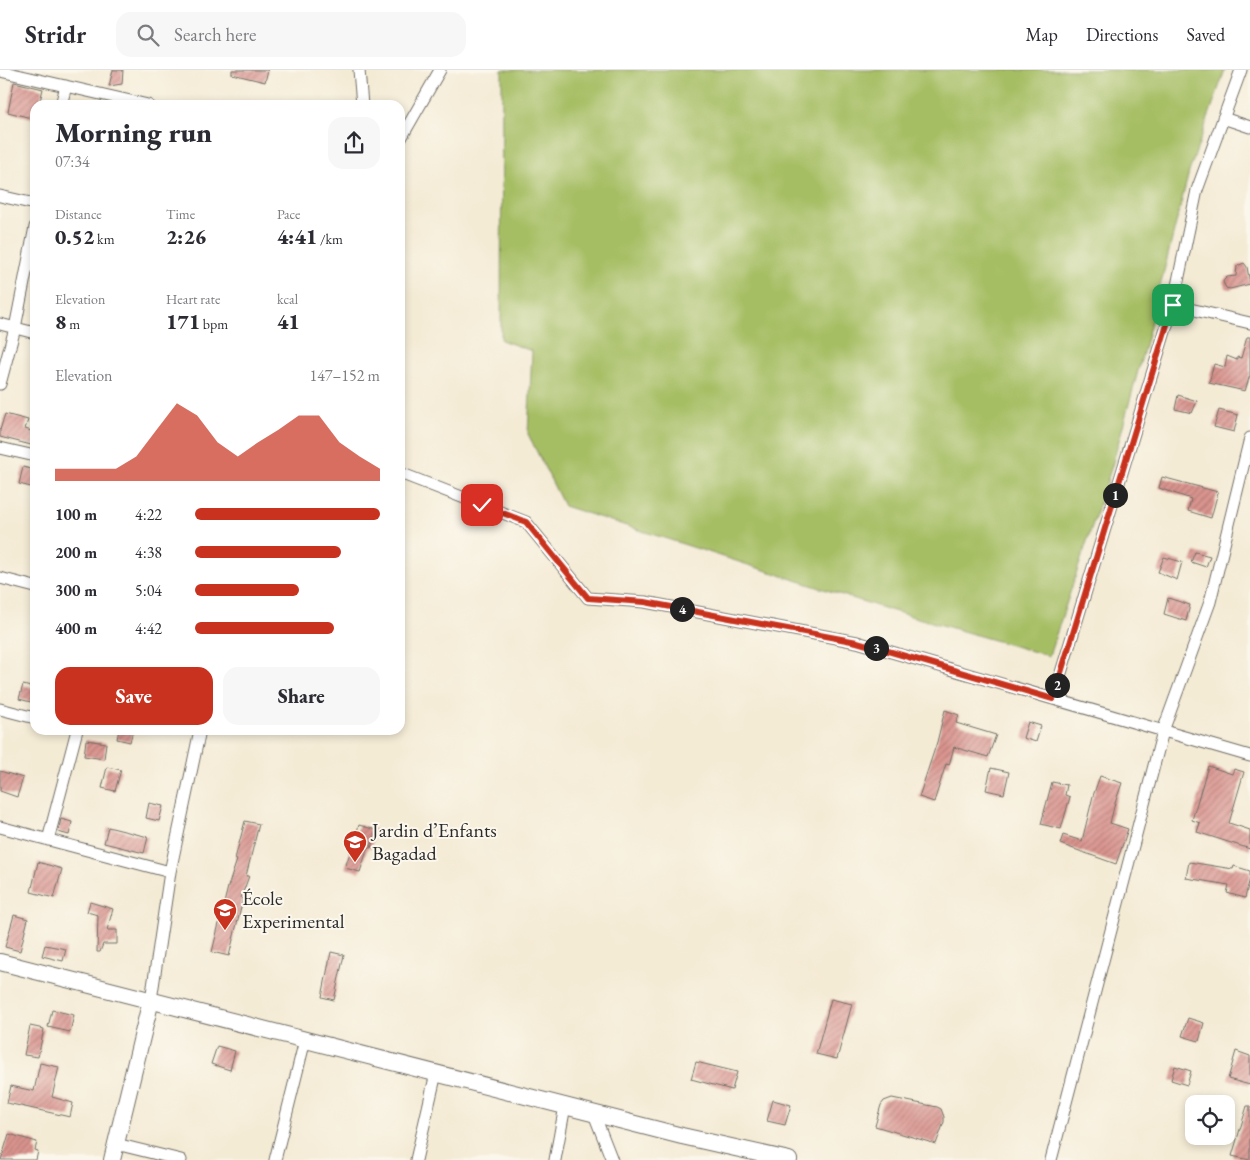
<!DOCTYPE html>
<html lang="en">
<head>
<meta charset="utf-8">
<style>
	:root { --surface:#fff; --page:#f7f7f7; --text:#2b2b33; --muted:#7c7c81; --line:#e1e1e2; --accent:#c8321e }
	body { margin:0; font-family:"EB Garamond",serif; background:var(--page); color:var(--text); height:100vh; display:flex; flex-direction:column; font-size:19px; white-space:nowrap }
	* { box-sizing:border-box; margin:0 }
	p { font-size:16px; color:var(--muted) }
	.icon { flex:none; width:28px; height:28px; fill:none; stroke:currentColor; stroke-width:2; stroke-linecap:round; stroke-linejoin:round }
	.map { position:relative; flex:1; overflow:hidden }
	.sheet { position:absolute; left:30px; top:30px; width:375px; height:635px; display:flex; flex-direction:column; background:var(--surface); border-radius:15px; box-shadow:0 2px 8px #0003 }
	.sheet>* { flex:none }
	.fabs { position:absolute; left:1185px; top:1025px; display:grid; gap:10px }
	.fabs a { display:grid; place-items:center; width:50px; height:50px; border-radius:10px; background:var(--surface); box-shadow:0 2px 8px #0003; font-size:25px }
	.pin { position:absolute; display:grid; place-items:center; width:42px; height:42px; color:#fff; margin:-21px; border-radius:10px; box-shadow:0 2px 8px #0006 }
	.km { position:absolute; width:25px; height:25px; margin:-12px; border-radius:50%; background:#222; color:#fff; font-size:14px; line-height:25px; text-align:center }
	.round { display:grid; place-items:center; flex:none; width:52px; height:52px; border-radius:15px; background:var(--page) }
	.headline { display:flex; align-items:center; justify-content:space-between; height:85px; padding:0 25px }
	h1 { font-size:28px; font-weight:800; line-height:38px }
	.metrics { display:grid; grid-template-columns:repeat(3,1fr); gap:8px; height:85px; padding:5px 25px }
	.metrics div { display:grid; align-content:center }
	.metrics b { font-size:21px; font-weight:800 }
	.metrics small { font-size:14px; font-weight:400 }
	.metrics p { font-size:14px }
	.chart { height:140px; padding:10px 25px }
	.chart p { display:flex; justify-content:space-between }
	.chart svg { width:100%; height:90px; margin-top:5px; fill:var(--accent); opacity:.7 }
	.primary-button { display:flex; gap:10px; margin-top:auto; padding:10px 25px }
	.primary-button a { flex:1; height:58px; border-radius:15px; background:var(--accent); color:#fff; font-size:20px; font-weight:800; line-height:58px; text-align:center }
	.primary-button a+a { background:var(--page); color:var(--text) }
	ul { padding:0 25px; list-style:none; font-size:16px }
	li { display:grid; grid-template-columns:80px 60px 1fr; align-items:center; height:38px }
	li i { height:12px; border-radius:6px; background:var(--accent) }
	header { display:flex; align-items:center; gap:30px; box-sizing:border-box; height:70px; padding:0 25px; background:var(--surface); border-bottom:1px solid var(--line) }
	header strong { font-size:24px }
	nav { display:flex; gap:28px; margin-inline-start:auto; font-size:18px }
	.search { width:350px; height:45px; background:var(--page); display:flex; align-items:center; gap:12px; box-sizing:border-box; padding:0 18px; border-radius:15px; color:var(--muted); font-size:19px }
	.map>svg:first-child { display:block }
	.green { fill:#a6be63; stroke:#687447 }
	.building { fill:url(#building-hatch) }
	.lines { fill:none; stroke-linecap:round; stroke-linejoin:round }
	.street-casing { stroke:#716e66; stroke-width:13 }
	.secondary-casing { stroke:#716e66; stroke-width:18 }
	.street { stroke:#fff; stroke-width:11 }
	.secondary { stroke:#fff; stroke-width:16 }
	.route-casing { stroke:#fff; stroke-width:10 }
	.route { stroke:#c8321e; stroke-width:6 }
	.labels { text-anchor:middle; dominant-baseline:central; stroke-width:4; stroke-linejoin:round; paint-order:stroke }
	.poi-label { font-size:20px; fill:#2b2b2b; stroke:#fbf7ec; text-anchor:start }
</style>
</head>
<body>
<header>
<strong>Stridr</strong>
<div class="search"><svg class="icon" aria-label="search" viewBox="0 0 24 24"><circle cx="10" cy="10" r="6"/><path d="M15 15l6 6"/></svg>Search here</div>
<nav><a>Map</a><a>Directions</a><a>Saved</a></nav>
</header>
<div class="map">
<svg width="1250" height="1090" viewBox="0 0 1250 1090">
	<defs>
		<pattern id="building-hatch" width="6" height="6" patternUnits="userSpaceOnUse" patternTransform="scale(1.25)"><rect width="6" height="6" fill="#da948f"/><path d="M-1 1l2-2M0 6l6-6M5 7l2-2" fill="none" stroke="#b17975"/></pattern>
	</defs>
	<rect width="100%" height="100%" fill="#fbf7ec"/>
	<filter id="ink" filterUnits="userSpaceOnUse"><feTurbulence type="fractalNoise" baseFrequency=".02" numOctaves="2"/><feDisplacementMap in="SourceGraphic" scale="10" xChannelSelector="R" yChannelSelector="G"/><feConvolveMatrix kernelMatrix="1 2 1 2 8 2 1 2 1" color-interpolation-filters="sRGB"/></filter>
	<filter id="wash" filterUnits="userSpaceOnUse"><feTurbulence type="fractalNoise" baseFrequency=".0096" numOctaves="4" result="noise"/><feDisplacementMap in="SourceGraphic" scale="20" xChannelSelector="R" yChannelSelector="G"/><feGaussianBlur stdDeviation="1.12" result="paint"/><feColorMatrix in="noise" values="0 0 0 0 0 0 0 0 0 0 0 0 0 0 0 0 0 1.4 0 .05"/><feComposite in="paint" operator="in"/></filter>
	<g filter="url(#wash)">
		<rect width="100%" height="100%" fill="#f4ebd5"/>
		<path class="green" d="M502,0h723l-36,102 -42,166 -35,128 -63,190 -166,-48 -319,-102 -36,-72 4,-83 -31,-11z"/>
		<g id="blocks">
			<path class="building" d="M113,0h10l-1,14 -13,2z
				M232,0h36l-3,12 -33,-8z
				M14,12l29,7 -4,16h-4v14l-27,-7z
				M1244,193l3,4 3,17 -20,5 -4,-1 -3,-6 1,-2 3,-3 9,-1 1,-10z
				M1247,267h3v38l-5,16 -36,-8 5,-19 11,3 2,-11 10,4v-3l4,1z
				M1178,325l19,6 -5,12 -17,-4z
				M1219,340l19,5 -4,17 -20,-5z
				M5,344l23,6 -3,9 10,3v14l-35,-9v-7z
				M23,397l12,3v18l-16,-4z
				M1162,407l56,15 -7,26 -23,-7 3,-12 -32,-11z
				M1195,482l15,4 -4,11 -15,-5z
				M1164,487l18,5 -5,18 -19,-8z
				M1168,528l22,7 -4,16 -22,-7z
				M23,615l12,3v15l-16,-4z
				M945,640l14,5 -3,8 40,12 -8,22 -34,-10 -5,18 -3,-1 -12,38 -15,-5 18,-55z
				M1028,652l13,4 -5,16 -13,-4z
				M119,660h14l-3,12 -13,-3z
				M86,670l20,3 -2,16 -20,-3z
				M1208,696l24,8 2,-5 10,3 -15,51 21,7v19l-53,-17 3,-9 -8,-3z
				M107,697l14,3 -6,21 -13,-3z
				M991,698l18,4 -5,22 -18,-4z
				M0,701l23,7 -6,19 -17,-6z
				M1100,706l22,7 -7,20 -5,20 18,6 -12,35 -56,-20 3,-9 19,6 11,-45z
				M1052,712l15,3 -2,10 5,2 -9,32 -20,-5z
				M149,733l14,3 -4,15 -13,-3z
				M61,749l11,3 -3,13 -11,-3z
				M245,751l14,3 -13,52h3l-8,22 2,1 -14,57 -17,-4 16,-65 9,-27 -2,-1z
				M359,755l17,5 -5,18 -3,-1 -8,25 -15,-4z
				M108,757l40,10 -4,16 -40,-10z
				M38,792l24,7 -8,29 -23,-6z
				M1189,792l44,7 1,-3 16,5v7l-5,20 -18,-5 2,-8 -43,-7z
				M90,832l23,7 -6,21h10v14h-14l-3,8h-3l1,-37 -11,-3z
				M14,845l14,4 -8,32 -15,-4z
				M45,875l21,4 -3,12 -21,-5z
				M331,882l13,3 -10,45 -12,-3z
				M831,929l21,5 -15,55 -21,-5z
				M52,940l22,5 -4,17 -22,-5z
				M1188,948l16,5 -5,18 -17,-5z
				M30,956l14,3 -6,28 -14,-2z
				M217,976l18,5 -5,19 -19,-6z
				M1236,981l14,5v29l-22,-6z
				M696,992l41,10 -5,18 -41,-11z
				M40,993l19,4 -7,30 21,6 -3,14 -63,-14 4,-17 23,5z
				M1175,996l16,5 -4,14 -16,-5z
				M892,1028l45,9 4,2 3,8v5l-8,22 -61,-18 6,-21 3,-4z
				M773,1030l18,5 -6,20 -18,-4z
				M1247,1036h3v54l-18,-4z
				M9,1064l28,8 -2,8 3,1 -2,9h-35z"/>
		</g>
	</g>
	<g filter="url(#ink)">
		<use href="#blocks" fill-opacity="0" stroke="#716e66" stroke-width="1"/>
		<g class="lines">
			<g class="street-casing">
				<path id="street" d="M359,0l3,35
					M0,1l148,34
					M61,35l5,-19
					M1223,48l27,9
					M400,70l40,-70
					M0,126l35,8
					M1173,235l77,18
					M0,254l35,9
					M0,314l15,-56 20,-101
					M0,378l35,8
					M400,403l126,49 62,76 57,4 212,40 393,114
					M0,508l35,9
					M1053,629l120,-394 24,-115 44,-120
					M0,639l35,9
					M0,757l170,45
					M48,770l29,-110
					M151,930l19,-128 30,-142
					M594,1044l18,46
					M116,1074l65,16
					M275,1090l30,-120
					M416,1090l20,-87
					M555,1090l10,-54
					M1051,1090l112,-429 47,-129 40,-164"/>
			</g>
			<g class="secondary-casing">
				<path id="secondary" d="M0,892l682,174 107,24
					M112,1090l39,-160"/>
			</g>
			<use href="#street" class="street"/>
			<use href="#secondary" class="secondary"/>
		</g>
	</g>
	<g class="lines" filter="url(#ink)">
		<g class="route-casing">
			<path id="route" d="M482,435l44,17 62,76 57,4 212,40 196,57 120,-394"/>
		</g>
		<use href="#route" class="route"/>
	</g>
	<defs>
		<g id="school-pin" transform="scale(1.25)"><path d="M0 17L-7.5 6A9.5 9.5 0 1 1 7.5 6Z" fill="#c8321e" stroke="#fbf7ec"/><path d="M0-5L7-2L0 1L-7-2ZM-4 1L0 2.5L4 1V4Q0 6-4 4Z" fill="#fff"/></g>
	</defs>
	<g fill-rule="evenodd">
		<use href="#school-pin" x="355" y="772"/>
		<use href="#school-pin" x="225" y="840"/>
	</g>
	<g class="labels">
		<g class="poi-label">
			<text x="372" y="760">Jardin d’Enfants<tspan x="372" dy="23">Bagadad</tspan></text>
			<text x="242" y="828">École<tspan x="242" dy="23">Experimental</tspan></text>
		</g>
	</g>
</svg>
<div class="fabs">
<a><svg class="icon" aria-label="locate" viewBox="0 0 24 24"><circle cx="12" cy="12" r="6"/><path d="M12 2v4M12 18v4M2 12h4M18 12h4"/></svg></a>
</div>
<div class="pin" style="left:1173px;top:235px;background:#1e9e55"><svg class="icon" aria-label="arrive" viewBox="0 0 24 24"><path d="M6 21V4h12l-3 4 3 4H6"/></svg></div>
<div class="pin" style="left:482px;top:435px;background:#d93025"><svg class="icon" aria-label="check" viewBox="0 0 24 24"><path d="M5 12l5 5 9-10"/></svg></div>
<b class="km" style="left:1115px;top:425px">1</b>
<b class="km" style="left:1057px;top:615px">2</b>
<b class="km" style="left:876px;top:578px">3</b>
<b class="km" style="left:682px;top:539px">4</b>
<section class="sheet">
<div class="headline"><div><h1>Morning run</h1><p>07:34</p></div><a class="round"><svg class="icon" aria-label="share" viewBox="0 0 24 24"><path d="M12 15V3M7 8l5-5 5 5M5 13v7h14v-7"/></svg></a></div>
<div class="metrics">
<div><p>Distance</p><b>0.52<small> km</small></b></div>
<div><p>Time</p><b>2:26</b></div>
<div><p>Pace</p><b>4:41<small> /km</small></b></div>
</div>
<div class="metrics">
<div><p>Elevation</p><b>8<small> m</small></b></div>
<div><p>Heart rate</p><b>171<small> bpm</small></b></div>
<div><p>kcal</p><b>41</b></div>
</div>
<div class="chart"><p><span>Elevation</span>147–152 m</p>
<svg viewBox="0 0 160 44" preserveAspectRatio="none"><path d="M0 44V38L10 38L20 38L30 38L40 32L50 19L60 6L70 12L80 25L90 32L100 25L110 19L120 12L130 12L140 25L150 32L160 38V44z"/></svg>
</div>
<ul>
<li><b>100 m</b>4:22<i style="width:100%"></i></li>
<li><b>200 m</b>4:38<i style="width:79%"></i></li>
<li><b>300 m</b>5:04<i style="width:56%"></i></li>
<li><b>400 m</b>4:42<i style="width:75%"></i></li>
</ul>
<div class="primary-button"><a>Save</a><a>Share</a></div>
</section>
</div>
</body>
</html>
